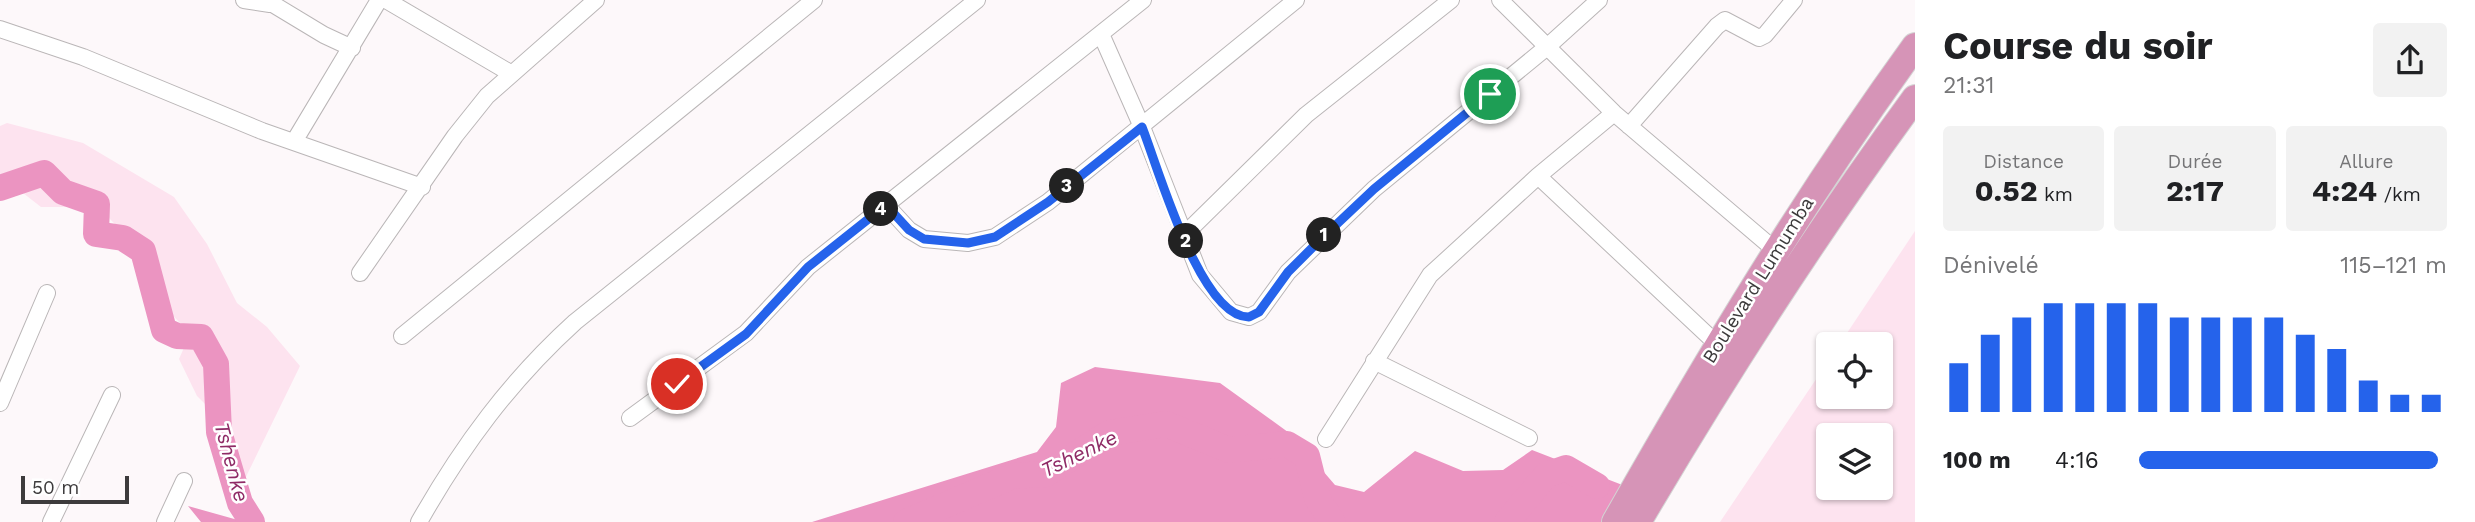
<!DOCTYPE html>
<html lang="fr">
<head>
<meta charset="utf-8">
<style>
	:root { --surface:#fff; --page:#f2f2f2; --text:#202124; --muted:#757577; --accent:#2563eb }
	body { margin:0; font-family:"Work Sans",sans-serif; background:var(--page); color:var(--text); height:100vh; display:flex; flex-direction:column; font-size:26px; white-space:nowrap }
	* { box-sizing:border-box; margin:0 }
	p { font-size:23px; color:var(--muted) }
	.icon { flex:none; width:38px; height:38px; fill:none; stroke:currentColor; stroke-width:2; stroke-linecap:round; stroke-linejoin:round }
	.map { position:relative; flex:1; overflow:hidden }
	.panel { display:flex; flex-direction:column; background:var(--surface); width:560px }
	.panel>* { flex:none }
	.controls { position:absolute; left:1816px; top:332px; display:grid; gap:14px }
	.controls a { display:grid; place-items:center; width:77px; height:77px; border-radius:7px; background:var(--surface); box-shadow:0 2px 5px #0004; font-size:35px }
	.scale { position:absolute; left:21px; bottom:18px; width:108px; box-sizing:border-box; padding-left:7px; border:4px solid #3d3b3c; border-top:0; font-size:19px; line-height:24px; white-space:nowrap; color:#3d3b3c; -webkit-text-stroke:5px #fff; paint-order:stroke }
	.pin { position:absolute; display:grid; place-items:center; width:60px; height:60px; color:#fff; margin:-30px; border:4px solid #fff; border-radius:50%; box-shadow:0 2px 7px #0007 }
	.km { position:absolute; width:35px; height:35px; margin:-18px; border-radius:50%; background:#222; color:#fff; font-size:19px; line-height:35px; text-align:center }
	.round { display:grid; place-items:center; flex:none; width:74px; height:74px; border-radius:7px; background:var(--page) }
	.overview { display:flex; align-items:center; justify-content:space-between; height:119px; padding:0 28px }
	h1 { font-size:38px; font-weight:700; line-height:52px }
	.metrics { display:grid; grid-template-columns:repeat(3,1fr); gap:10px; height:119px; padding:7px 28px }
	.metrics div { display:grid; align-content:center; border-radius:7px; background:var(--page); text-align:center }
	.metrics b { font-size:30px; font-weight:700 }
	.metrics small { font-size:19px; font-weight:400 }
	.metrics p { font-size:19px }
	.chart { height:196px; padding:14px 28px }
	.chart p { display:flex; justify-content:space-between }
	.chart svg { width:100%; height:126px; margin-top:7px; stroke:var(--accent); stroke-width:6 }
	ul { padding:0 28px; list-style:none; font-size:23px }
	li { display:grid; grid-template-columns:112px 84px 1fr; align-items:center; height:52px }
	li i { height:18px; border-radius:9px; background:var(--accent) }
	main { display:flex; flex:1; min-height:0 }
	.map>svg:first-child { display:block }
	.green { fill:#fde3ef; fill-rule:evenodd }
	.forest { fill:#eb94c1 }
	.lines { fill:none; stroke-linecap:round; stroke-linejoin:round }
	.river { stroke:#eb94c1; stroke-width:26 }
	.minor-casing { stroke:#bab6b7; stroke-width:18 }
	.trunk-casing { stroke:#d4d4d4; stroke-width:28 }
	.minor { stroke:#fff; stroke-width:16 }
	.trunk { stroke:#d694b7; stroke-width:26 }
	.route-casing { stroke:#fff; stroke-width:14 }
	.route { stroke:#2563eb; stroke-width:9 }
	.labels { text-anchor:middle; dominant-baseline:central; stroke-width:5; stroke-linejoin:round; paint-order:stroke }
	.street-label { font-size:19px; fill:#3d3b3c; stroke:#fff }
	.water-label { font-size:21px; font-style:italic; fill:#8f2b66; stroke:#fff }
</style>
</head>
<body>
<main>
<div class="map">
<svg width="1915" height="522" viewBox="0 0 1915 522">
	<rect width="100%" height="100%" fill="#fdf8fa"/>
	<path class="green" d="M7,123l76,20 91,54 33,47 30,59 30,24 33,39 -59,121 -18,-13 6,-46 -32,-32 -18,-37 11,-25 -35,-38 -1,-32 -45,-46 -33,-11h-35l-27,-21 -14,1v-61z
		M1915,231v291h-195l109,-162v37h52v-52h-42zM1829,436h52v52h-52z"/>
	<path class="forest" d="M1095,367l125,16 72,52 43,50 29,7 51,-41 48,20 40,-1 29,-20 93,36 -23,36h-790l225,-70 19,-25 5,-44z
		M188,506l57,16h-44z"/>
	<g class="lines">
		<path class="river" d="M0,188l44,-15 19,19 34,12 -1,30 27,4 20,13 21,79 13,6 24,1 15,27 3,68 21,71 12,19
			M906,522l107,-46 33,-2 63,-41 57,-9 63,26 58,-6 20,12 11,44 15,22
			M1507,522l39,-47 20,-7 31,18"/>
		<g class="minor-casing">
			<path id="minor" d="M244,0l26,4
				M266,0l58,35 28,13
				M386,0l126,74
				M1500,0l114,113 161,137
				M0,29l83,28 179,74 160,56
				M1101,34l41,93 58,148 31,37 18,5 10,-5 29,-40 86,-83 173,-142 52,-47
				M1629,126l88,-100 8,-6 34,18 6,-3 29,-35
				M295,140l84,-140
				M1538,176l179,168
				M886,205l23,25 15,9 44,4 27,-6 53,-35 248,-202
				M1184,235l122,-120 145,-115
				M360,273l95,-137 32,-40 109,-96
				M402,336l412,-336
				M1374,361l155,77
				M0,403l47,-110
				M630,418l116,-85 62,-66 335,-267
				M1326,439l104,-164 108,-99 76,-63
				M51,522l61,-127
				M165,522l19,-41
				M419,522c43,-76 91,-141 156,-200l402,-322"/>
		</g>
		<g class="trunk-casing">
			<path id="trunk" d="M1615,522c93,-164 189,-323 300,-476
				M1638,522c86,-146 177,-288 277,-424"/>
		</g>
		<use href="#minor" class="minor"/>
		<use href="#trunk" class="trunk"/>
	</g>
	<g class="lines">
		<g class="route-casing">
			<path id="route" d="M677,384l69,-50 62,-67 78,-62 23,25 15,9 44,4 27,-6 53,-35 94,-75c16,40 58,191 107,190l10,-5 29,-40 33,-33 53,-50 116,-95"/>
		</g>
		<use href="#route" class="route"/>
	</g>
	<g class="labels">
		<g class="street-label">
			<text transform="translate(1758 280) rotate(-58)">Boulevard Lumumba</text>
		</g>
		<g class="water-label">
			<text transform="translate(1079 453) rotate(-26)">Tshenke</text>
			<text transform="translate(232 462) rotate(75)">Tshenke</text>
		</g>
	</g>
</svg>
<div class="controls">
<a><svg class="icon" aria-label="locate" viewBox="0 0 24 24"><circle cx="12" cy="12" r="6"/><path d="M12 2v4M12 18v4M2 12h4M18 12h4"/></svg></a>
<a><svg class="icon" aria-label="layers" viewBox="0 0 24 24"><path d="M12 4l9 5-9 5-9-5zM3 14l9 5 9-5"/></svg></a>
</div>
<div class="scale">50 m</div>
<div class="pin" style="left:1490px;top:94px;background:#1e9e55"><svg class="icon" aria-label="arrive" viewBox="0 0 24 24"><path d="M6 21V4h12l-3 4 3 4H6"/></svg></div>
<div class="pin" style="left:677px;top:384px;background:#d93025"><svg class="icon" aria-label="check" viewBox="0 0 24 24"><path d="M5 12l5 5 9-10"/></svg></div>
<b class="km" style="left:1324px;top:235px">1</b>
<b class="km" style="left:1186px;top:241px">2</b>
<b class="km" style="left:1067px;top:186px">3</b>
<b class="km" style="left:881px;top:209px">4</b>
</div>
<section class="panel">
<div class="overview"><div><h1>Course du soir</h1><p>21:31</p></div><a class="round"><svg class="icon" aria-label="share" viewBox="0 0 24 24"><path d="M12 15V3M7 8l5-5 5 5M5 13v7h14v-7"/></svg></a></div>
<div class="metrics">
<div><p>Distance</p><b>0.52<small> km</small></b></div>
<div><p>Durée</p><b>2:17</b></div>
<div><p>Allure</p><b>4:24<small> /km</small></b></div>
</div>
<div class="chart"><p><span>Dénivelé</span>115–121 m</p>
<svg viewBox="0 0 160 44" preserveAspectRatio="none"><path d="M5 44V27M15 44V17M25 44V11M35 44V6M45 44V6M55 44V6M65 44V6M75 44V11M85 44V11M95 44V11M105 44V11M115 44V17M125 44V22M135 44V33M145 44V38M155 44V38"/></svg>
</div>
<ul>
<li><b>100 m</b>4:16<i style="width:97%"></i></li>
</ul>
</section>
</main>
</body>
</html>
